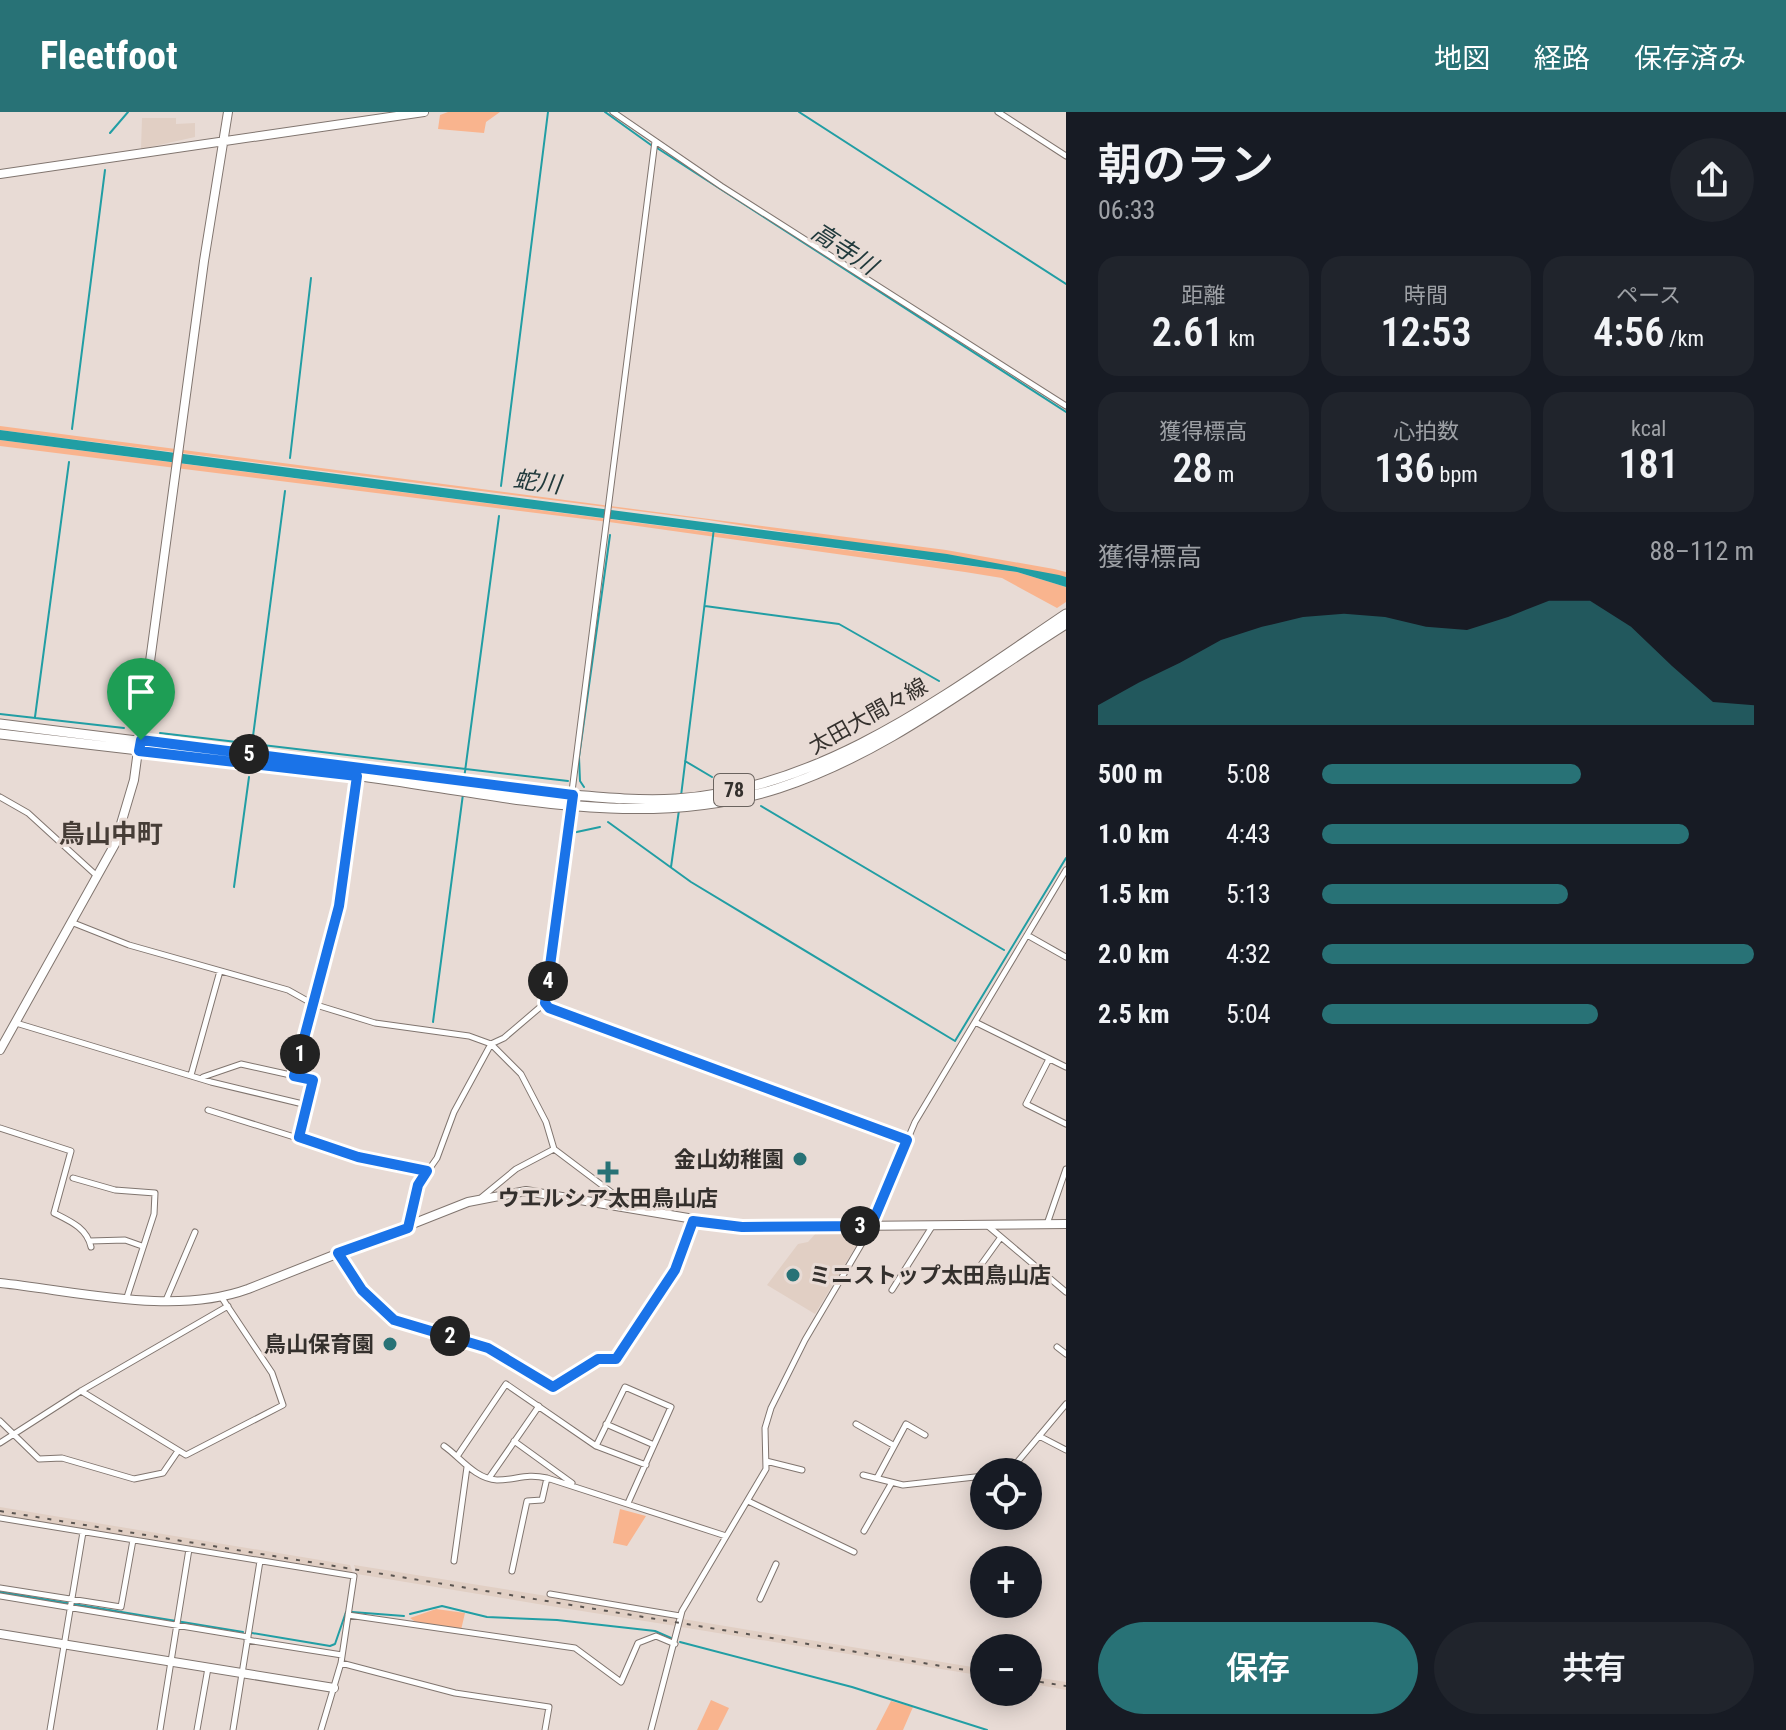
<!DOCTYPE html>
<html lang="ja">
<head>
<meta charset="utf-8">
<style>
	:root { --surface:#171b24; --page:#20242c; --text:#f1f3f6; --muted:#9ea1a6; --accent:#287276 }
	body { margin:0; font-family:"Roboto Condensed","Noto Sans JP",sans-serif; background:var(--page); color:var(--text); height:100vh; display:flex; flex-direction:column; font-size:30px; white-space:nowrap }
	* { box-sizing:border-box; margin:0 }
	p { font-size:26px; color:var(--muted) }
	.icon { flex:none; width:44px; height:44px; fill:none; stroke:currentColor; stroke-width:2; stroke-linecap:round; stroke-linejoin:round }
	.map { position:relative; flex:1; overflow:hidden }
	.details { display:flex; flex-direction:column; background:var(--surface); width:720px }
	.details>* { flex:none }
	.buttons { position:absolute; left:970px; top:1346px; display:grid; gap:16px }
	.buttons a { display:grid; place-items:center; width:72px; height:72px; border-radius:50%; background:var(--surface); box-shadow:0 4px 20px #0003; font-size:40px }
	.pin { position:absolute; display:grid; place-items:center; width:68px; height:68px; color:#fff; margin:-82px -34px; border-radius:50% 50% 50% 0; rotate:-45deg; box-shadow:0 0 8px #0007 }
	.pin .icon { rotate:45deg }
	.km { position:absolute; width:40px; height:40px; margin:-20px; border-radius:50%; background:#222; color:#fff; font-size:22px; line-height:40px; text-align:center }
	.round { display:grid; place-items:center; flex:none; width:84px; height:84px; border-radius:42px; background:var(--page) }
	.summary { display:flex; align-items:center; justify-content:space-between; height:136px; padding:0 32px }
	h1 { font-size:44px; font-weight:600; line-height:60px }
	.figures { display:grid; grid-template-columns:repeat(3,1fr); gap:12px; height:136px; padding:8px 32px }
	.figures div { display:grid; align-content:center; border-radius:20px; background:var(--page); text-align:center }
	.figures b { font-size:40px; font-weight:600 }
	.figures small { font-size:22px; font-weight:400 }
	.figures p { font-size:22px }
	.chart { height:224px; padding:16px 32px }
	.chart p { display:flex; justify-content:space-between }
	.chart svg { width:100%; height:144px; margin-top:8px; fill:var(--accent); opacity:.7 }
	.cta { display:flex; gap:16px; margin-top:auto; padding:16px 32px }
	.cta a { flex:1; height:92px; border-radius:48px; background:var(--accent); color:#fff; font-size:32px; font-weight:600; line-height:92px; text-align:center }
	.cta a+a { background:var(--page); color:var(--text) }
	ul { padding:0 32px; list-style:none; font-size:26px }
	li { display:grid; grid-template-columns:128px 96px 1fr; align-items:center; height:60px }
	li i { height:20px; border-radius:10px; background:var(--accent) }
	header { display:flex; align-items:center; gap:48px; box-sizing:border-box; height:112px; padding:0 40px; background:var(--accent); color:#fff }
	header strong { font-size:38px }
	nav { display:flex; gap:44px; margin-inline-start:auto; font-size:28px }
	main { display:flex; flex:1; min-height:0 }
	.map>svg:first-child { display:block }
	.built { fill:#e1cfc4 }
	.green { fill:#f9b48e }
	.water { fill:#219ea4 }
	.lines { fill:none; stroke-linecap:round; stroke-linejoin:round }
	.stream { stroke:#219ea4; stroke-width:2 }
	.street-casing { stroke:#80756f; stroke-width:7 }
	.secondary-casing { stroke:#80756f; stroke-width:10 }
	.primary-casing { stroke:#80756f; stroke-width:11 }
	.street { stroke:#fff; stroke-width:5 }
	.secondary { stroke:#fff; stroke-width:8 }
	.primary { stroke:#fff; stroke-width:9 }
	.rail { stroke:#5b5551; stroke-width:2; stroke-dasharray:4 8; stroke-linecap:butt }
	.route-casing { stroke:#fff; stroke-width:16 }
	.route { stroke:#1a73e8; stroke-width:10 }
	.poi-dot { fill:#287276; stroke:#e8dbd5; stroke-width:3 }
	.labels { text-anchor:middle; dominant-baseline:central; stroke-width:6; stroke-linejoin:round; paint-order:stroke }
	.shield { fill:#e8dbd5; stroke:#6a635f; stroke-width:2 }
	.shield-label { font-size:20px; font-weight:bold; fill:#34302d }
	.street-label { font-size:22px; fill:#34302d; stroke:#e8dbd5 }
	.poi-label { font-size:22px; font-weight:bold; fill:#34302d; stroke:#e8dbd5; text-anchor:end }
	.water-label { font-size:24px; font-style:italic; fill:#213a3c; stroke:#e8dbd5 }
	.quarter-label { font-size:26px; font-weight:bold; fill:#463d37; stroke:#e8dbd5 }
</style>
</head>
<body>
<header>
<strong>Fleetfoot</strong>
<nav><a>地図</a><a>経路</a><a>保存済み</a></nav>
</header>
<main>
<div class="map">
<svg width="1066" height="1618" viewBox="0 0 1066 1618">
	<rect width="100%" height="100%" fill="#e8dbd5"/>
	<path class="built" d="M142,6h34v6l19,-1v14l-54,12z
		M855,1119l7,5 -47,78 -48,-29 31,-41 10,-2 9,-10z
		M0,1395l350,58 3,8 -353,-58z
		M354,1453l193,31 130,23 -1,7 -132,-21 -187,-31z
		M683,1507l301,50v7l-303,-49z
		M1028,1564l38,6v8l-38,-7z"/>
	<path class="green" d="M448,0h52l-14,10 -2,11 -46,-4 2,-14z
		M0,314l946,124 108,19 12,3v5l-358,-57 -708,-90z
		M0,328l1017,132 49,15v15l-9,6 -55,-30 -37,-6 -356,-50 -609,-76z
		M620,1397l26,7 -19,30 -14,-3z
		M436,1497l29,4 -4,17 -44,-7 -7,-5z
		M711,1588l18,8 -11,22h-21z
		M891,1589l22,6 -10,23h-27z"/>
	<path class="water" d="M0,318l947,124 112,21 7,2v10l-49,-15 -96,-13 -921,-119z"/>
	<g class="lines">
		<path class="stream" d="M605,0l46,33
			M799,0l267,172
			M110,21l18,-21
			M657,36l409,264
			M72,317l33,-259
			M290,346l21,-180
			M501,374l47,-374
			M705,494l134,18 100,57
			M0,602l124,14
			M35,605l34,-255
			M160,621l408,48
			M252,632l33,-253
			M685,649l27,16
			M464,667l35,-263
			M584,675l-4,-6 -1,-24 31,-222
			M681,684l33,-268
			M761,694l243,144
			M608,710l83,60 264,159 111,-183
			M572,721l28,-6
			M671,755l8,-57
			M234,775l15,-110
			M433,910l30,-228
			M0,1480l243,40
			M352,1500l52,4
			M410,1502l32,-8 45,11 70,3 98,11 16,7
			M252,1521l78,13 5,-2 11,-32
			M680,1530l172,45 135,43"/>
		<g class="street-casing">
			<path id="street" d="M613,0l108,74 345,220
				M998,0l68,44
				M0,685l28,16 69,63
				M71,810l58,23 159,45 25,14 62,19 94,13 22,8 30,30 25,48 8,27 77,58
				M1027,823l39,22
				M545,891l4,5 357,132
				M975,910l91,45
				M16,911l195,59 96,23
				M1049,947l-23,45 40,20
				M191,963l29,-104
				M294,964l45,-170 18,-129
				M203,965l38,-13 72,16 -14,57
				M208,998l150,47 69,14
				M0,1016l71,23 -17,62c16,8 33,15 37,34
				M73,1066l42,12 40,3 -1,21 -27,83
				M482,1085l34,-28 38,-20
				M1047,1112l19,-55
				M988,1114l78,66
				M409,1115l9,-42 19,-27 17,-46 37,-68 13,-6 41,-35 110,-862
				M90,1129l35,-1 17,6
				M338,1141l24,37 32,30 94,28 65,39 45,-28h18l59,-89 18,-49
				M978,1157l23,-32
				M892,1178l41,-65
				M166,1188l29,-68
				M1057,1235l9,7
				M81,1279l105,64 97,-50 -11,-32 -50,-75
				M0,1309l39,38 23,-1 72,21 29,-6 15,-22
				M606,1312l48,21
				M856,1312l37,21
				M1039,1324l27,14
				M514,1329l58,42
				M0,1331l81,-52 147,-85
				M444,1334c16,11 31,33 53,34 20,0 28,-7 50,-2l179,58
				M596,1334l29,-59 46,20 -43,96
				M458,1343l48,-71 90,62 50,19
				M766,1349l36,9
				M1009,1360l57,-68
				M863,1363l40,10 81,-9
				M489,1366l50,-72
				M877,1366l29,-54 19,11
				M748,1389l106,51
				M0,1406l354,58 -13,87 -20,67
				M864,1419l27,-47
				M454,1449l13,-94
				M512,1459l15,-70 15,-1 5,-22
				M0,1476l121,19 12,-67
				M550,1482l130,22
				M0,1484l248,41
				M760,1487l16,-35
				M348,1503l227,33 46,34 17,-39 18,-7 19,8
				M247,1528l95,15
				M341,1551l114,30 94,14 -4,23
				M50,1618l33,-198
				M160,1618l29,-181
				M197,1618l11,-62
				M233,1618l27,-169
				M651,1618l31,-119 84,-142 -1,-41 6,-20 34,-68 63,-107 47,-111 151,-252"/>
		</g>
		<g class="secondary-casing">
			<path id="secondary" d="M0,62l424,-62
				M0,938l115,-206 19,-64 70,-519 24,-149
				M0,1171c77,8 174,33 248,6l220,-87 58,-11 216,36 324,-3
				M0,1522l334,54"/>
		</g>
		<g class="primary-casing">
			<path id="primary" d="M0,612l573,71c34,3 68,6 103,4 148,-10 271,-105 390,-185
				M0,622c118,13 236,27 354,41 140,18 286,58 425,13 107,-35 193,-105 287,-164"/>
		</g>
		<use href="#street" class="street"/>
		<use href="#secondary" class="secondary"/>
		<use href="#primary" class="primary"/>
		<path class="rail" d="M0,1399l984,162
			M1028,1568l38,6"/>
	</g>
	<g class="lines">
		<g class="route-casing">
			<path id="route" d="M141,628l432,55 -28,208 4,5 358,132 -36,86 -129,1 -49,-6 -18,49 -59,89h-18l-45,28 -65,-39 -94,-28 -32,-30 -24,-37 70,-25 10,-43 9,-14 -69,-14 -59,-20 14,-57 -19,-4 45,-170 18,-130 -218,-25z"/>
		</g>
		<use href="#route" class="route"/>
	</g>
	<g class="poi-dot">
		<circle cx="800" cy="1047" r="8"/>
		<path d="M604 1048h8v8h8v8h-8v8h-8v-8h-8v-8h8z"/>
		<circle cx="793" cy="1163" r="8"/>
		<circle cx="390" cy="1232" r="8"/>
	</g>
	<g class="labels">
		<rect class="shield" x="714" y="662" width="40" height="32" rx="6"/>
		<g class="shield-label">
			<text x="734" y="678">78</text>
		</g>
		<g class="street-label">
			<text transform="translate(868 604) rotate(-29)">太田大間々線</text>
		</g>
		<g class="poi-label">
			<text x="784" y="1047">金山幼稚園</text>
			<text x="608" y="1086" text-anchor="middle">ウエルシア太田鳥山店</text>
			<text x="809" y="1163" text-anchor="start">ミニストップ太田鳥山店</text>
			<text x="374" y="1232">鳥山保育園</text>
		</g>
		<g class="water-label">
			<text transform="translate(844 137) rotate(33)">高寺川</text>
			<text transform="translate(537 370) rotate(7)">蛇川</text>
		</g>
		<g class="quarter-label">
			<text x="111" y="722">鳥山中町</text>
		</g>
	</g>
</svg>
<div class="buttons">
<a><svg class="icon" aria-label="locate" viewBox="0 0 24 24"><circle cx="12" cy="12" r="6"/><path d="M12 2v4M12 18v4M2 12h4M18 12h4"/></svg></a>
<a>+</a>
<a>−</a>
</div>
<div class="pin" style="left:141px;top:628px;background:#1e9e55"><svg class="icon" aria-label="arrive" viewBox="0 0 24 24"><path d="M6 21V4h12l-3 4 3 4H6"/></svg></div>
<b class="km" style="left:300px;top:942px">1</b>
<b class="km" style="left:450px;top:1224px">2</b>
<b class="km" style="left:860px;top:1114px">3</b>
<b class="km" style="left:548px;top:869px">4</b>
<b class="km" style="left:249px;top:642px">5</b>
</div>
<section class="details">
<div class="summary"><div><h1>朝のラン</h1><p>06:33</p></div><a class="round"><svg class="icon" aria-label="share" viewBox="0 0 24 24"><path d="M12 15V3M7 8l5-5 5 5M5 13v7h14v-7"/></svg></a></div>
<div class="figures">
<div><p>距離</p><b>2.61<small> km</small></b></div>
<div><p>時間</p><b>12:53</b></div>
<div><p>ペース</p><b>4:56<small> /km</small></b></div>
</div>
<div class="figures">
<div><p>獲得標高</p><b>28<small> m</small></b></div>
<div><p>心拍数</p><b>136<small> bpm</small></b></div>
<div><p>kcal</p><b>181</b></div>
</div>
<div class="chart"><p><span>獲得標高</span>88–112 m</p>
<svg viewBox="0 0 160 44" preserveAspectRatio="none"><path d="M0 44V38L10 31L20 25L30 18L40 14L50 11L60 10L70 11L80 14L90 15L100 11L110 6L120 6L130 14L140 26L150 37L160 38V44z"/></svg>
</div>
<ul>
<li><b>500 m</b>5:08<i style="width:60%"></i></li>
<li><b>1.0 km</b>4:43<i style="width:85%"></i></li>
<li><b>1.5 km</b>5:13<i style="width:57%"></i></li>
<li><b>2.0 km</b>4:32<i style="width:100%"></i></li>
<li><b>2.5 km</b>5:04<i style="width:64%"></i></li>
</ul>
<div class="cta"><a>保存</a><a>共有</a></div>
</section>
</main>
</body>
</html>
